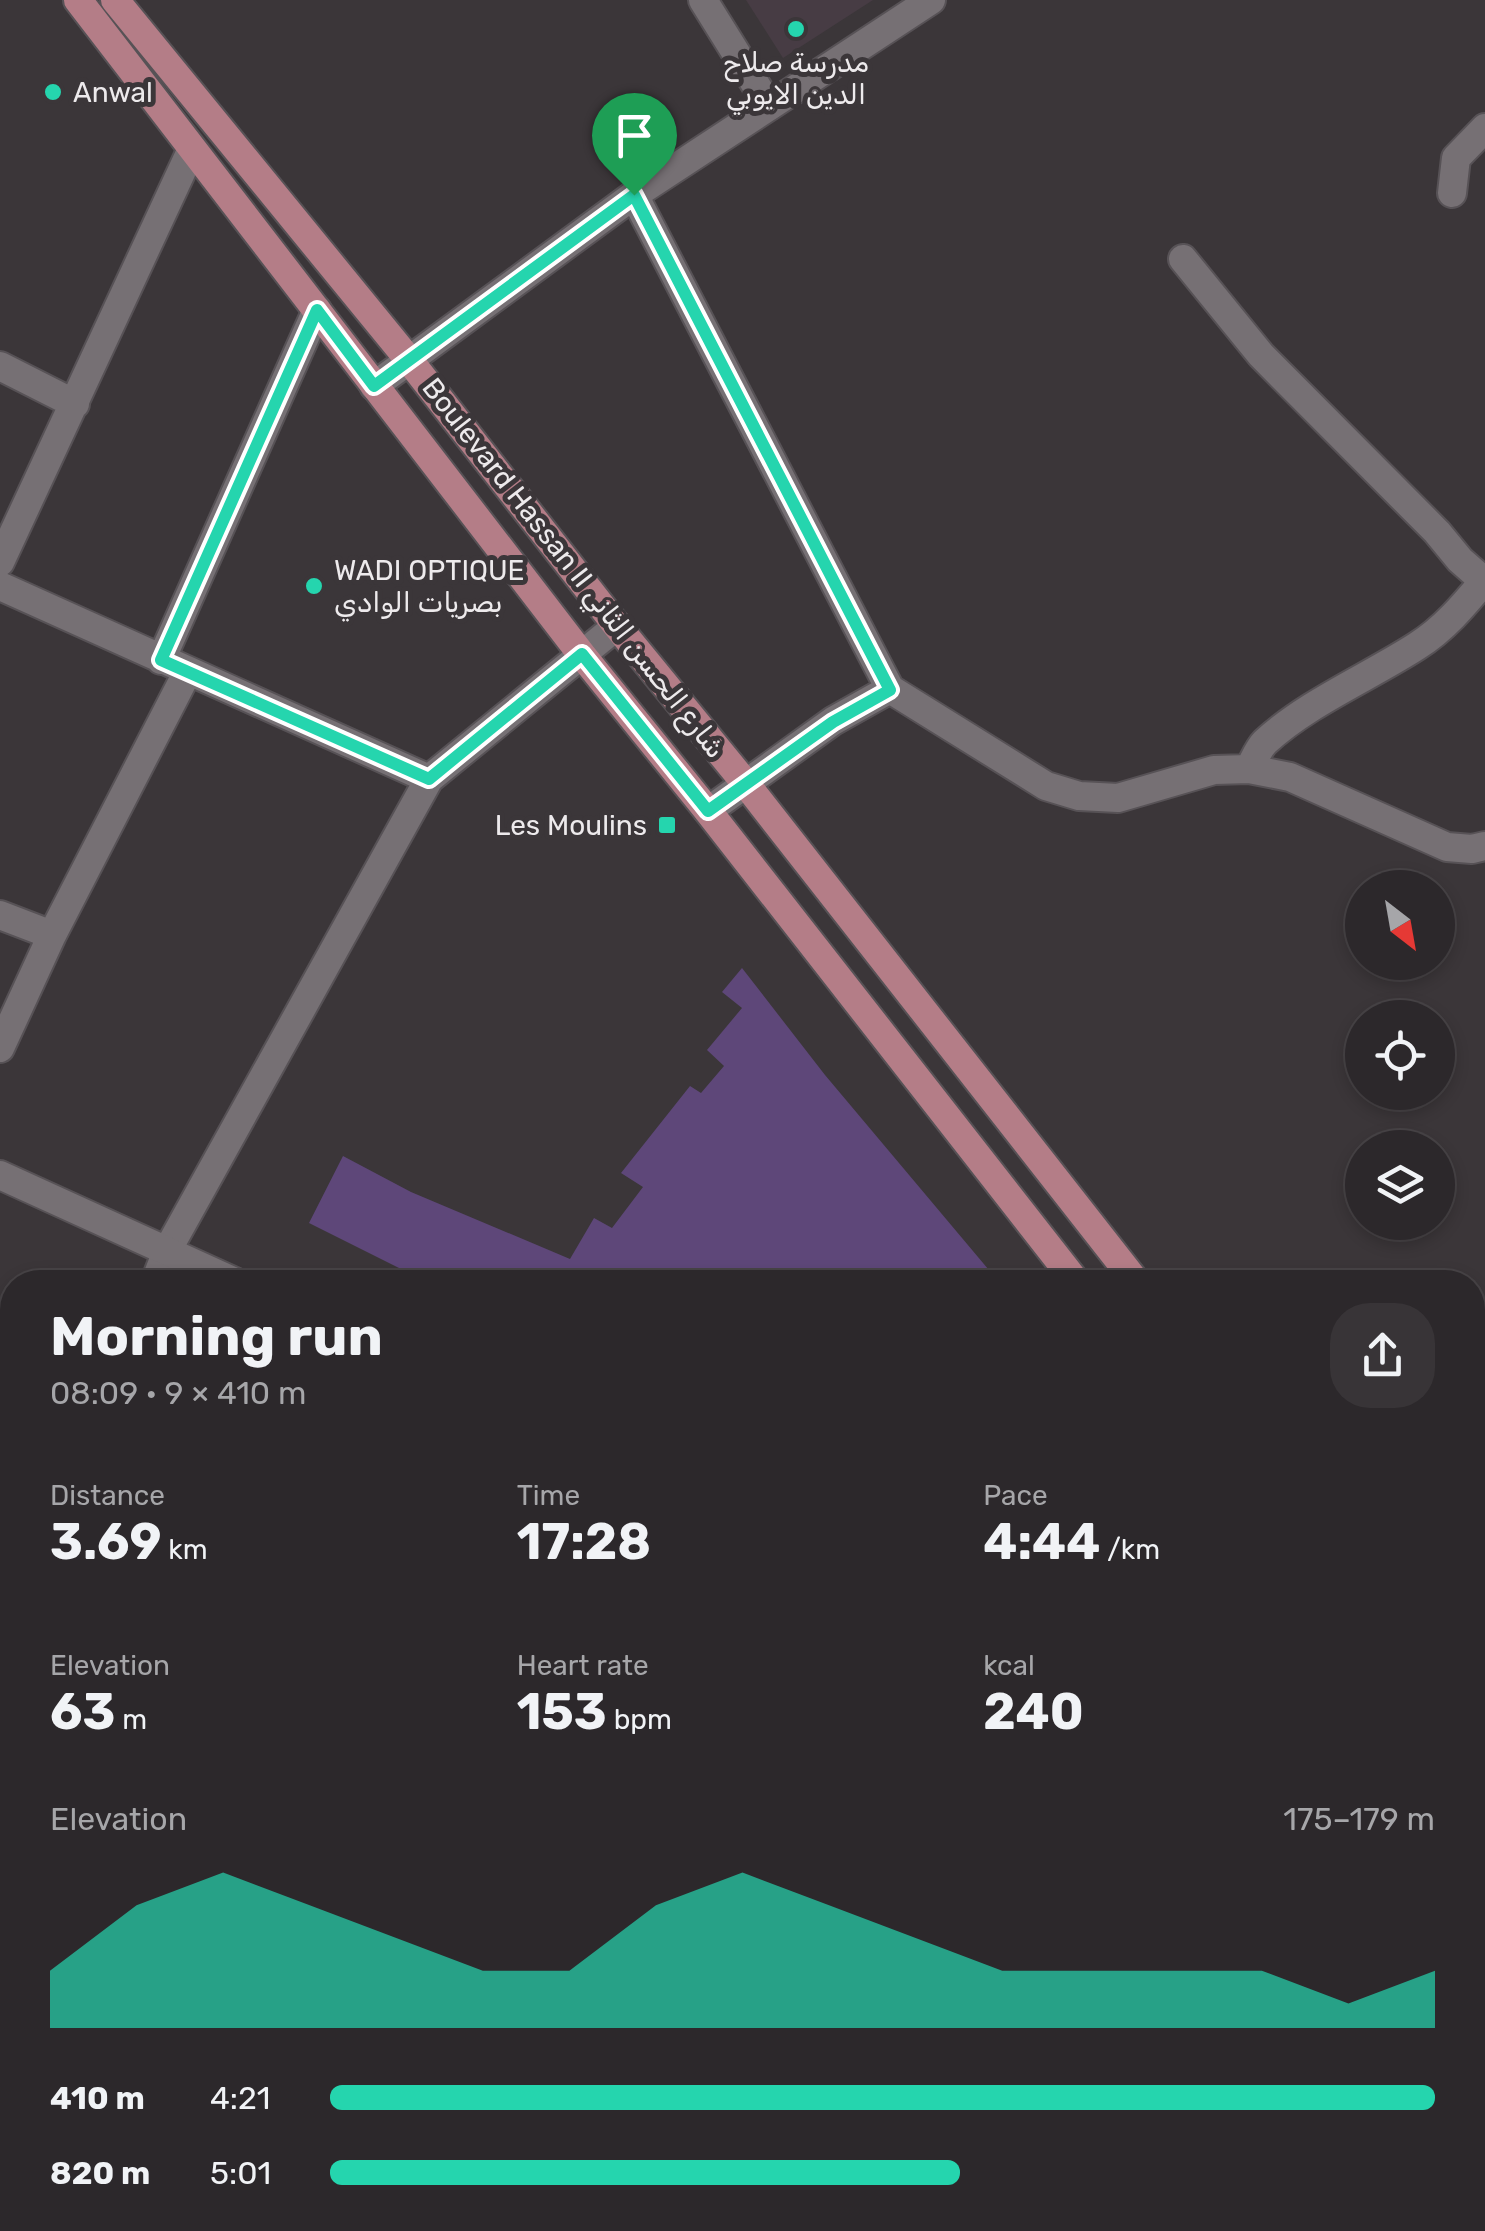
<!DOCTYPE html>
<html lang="en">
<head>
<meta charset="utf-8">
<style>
	:root { --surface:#2c282b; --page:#383437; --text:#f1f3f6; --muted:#a6a6a9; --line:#484447; --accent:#25d5ae }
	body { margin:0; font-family:Rubik,"Noto Naskh Arabic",sans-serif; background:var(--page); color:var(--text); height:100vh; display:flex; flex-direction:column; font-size:38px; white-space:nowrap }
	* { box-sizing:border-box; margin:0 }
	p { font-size:32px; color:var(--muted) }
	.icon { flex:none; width:55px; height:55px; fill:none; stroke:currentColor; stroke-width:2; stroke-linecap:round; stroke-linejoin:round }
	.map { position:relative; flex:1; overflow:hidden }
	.side { position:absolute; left:0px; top:1270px; width:1485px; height:962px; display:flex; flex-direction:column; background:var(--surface); border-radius:40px 40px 0 0; box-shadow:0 5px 15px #0003,0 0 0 2px var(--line) }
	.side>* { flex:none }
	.needle { width:65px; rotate:149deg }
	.tools { position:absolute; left:1345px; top:870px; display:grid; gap:20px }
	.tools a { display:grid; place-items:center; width:110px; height:110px; border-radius:50%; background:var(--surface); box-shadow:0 5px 15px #0003,0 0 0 2px var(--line); font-size:50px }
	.pin { position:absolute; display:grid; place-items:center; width:85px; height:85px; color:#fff; margin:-102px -42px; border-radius:50% 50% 50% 0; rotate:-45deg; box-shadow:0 0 10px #0007 }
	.pin .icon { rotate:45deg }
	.round { display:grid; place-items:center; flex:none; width:105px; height:105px; border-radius:40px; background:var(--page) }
	.overview { display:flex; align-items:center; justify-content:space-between; height:170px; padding:0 50px }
	h1 { font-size:55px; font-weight:700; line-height:75px }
	.stats { display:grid; grid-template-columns:repeat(3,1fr); gap:15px; height:170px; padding:10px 50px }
	.stats div { display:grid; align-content:center }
	.stats b { font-size:50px; font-weight:700 }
	.stats small { font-size:28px; font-weight:400 }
	.stats p { font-size:28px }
	.chart { height:280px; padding:20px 50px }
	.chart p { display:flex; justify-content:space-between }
	.chart svg { width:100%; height:180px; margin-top:10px; fill:var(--accent); opacity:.7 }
	ul { padding:0 50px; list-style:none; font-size:32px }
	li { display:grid; grid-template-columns:160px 120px 1fr; align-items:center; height:75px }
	li i { height:25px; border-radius:12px; background:var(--accent) }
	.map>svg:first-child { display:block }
	.built { fill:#473c44 }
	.green { fill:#5c3929 }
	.building { fill:#5e4779 }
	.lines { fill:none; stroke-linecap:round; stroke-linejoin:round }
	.minor-casing { stroke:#575256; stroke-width:32 }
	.tertiary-casing { stroke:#575256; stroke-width:32 }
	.secondary-casing { stroke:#575256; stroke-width:32 }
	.primary-casing { stroke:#575256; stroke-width:32 }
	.minor { stroke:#767074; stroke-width:28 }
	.tertiary { stroke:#767074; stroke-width:28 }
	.secondary { stroke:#767074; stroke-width:28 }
	.primary { stroke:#b47d87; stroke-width:28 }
	.route-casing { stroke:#fff; stroke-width:20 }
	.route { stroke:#25d5ae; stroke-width:12 }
	.poi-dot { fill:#25d5ae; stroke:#3b3639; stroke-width:4 }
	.labels { text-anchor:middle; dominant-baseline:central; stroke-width:10; stroke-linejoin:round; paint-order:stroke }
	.poi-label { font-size:28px; fill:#edeaec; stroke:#3b3639; text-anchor:start }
	.street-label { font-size:28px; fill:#edeaec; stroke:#3b3639 }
</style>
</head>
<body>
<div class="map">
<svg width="1485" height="2231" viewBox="0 0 1485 2231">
	<rect width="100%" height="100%" fill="#3b3639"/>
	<path class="built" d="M746,0h127l-90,58z"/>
	<path class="green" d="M12,1843v377h855l-10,11h-857v-386z"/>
	<path class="building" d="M742,968l83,107 174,207h-572l-118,-59 34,-67 68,36 159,67 24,-41 18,10 31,-41 -22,-14 69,-87 11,7 23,-27 -17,-16 35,-42 -20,-16z"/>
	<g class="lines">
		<g class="minor-casing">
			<path id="minor" d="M703,0l66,106
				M1452,193l4,-35 29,-30
				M634,195l256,494
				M1183,259l78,96 176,177 23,28 25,22
				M0,366l75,38
				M0,562l192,-413
				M0,586l429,193
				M161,660l156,-350
				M1249,769c5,-9 9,-20 16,-27 42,-39 104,-65 152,-96 27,-17 47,-41 67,-65
				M708,811l125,-90 57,-32 156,97 33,10 39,2 96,-28 35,-1 41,8 157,70 25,2 13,-3
				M0,915l52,20 136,-264
				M0,1048l52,-113
				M155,1282l12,-31 262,-472 188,-153
				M0,1447l12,6
				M0,1567l12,-1
				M0,1771l12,-2"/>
		</g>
		<g class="tertiary-casing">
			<path id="tertiary" d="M374,386l260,-191 297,-195"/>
		</g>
		<g class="secondary-casing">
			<path id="secondary" d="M0,1175l235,107"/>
		</g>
		<g class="primary-casing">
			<path id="primary" d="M78,0l504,655 126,156 368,471
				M115,0l294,360 208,266 129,158 390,498
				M1472,1510l13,2
				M1472,1620l13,7
				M1472,1813l13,-7
				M897,2231l10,-11
				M962,2231l12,-11"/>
		</g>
		<use href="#minor" class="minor"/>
		<use href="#tertiary" class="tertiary"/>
		<use href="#secondary" class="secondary"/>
		<use href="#primary" class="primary"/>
	</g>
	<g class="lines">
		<g class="route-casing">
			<path id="route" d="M634,195l256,495 -57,32 -125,89 -126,-157 -153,125 -268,-119 156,-350 57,76z"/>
		</g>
		<use href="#route" class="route"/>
	</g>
	<g class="poi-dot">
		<circle cx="796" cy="29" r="10"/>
		<circle cx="53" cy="92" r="10"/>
		<circle cx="314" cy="586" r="10"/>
		<rect x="657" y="815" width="20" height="20" rx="5"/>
	</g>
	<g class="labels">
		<g class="poi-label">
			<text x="796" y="62" text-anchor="middle">مدرسة صلاح<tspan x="796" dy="32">الدين الايوبي</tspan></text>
			<text x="73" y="92">Anwal</text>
			<text x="334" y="570">WADI OPTIQUE<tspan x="334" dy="32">بصريات الوادي</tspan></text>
			<text x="647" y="825" text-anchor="end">Les Moulins</text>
		</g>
		<g class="street-label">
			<text transform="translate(574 568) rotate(52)">Boulevard Hassan II شارع الحسن الثاني</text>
		</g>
	</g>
</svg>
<div class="tools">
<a><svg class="needle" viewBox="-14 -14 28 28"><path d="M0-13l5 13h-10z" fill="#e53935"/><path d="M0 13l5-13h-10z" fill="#a6a6a9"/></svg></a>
<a><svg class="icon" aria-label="locate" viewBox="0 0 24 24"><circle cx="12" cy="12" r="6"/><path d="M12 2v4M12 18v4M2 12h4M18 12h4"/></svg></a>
<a><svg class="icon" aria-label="layers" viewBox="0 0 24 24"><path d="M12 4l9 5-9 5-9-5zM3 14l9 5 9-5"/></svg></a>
</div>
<div class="pin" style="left:634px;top:195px;background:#1e9e55"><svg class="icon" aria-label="arrive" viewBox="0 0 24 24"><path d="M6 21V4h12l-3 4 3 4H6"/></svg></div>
<section class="side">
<div class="overview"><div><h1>Morning run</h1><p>08:09 · 9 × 410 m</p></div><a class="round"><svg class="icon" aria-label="share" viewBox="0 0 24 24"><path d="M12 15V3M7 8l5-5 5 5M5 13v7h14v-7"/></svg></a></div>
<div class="stats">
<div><p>Distance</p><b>3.69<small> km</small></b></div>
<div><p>Time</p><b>17:28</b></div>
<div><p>Pace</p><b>4:44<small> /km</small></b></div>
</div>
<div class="stats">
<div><p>Elevation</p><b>63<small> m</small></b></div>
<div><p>Heart rate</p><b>153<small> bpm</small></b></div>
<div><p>kcal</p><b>240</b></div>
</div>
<div class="chart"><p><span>Elevation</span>175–179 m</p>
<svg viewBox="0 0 160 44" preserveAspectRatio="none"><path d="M0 44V30L10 14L20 6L30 14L40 22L50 30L60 30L70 14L80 6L90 14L100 22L110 30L120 30L130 30L140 30L150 38L160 30V44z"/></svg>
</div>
<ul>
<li><b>410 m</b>4:21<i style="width:100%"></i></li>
<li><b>820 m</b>5:01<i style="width:57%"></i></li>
</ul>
</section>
</div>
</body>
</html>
